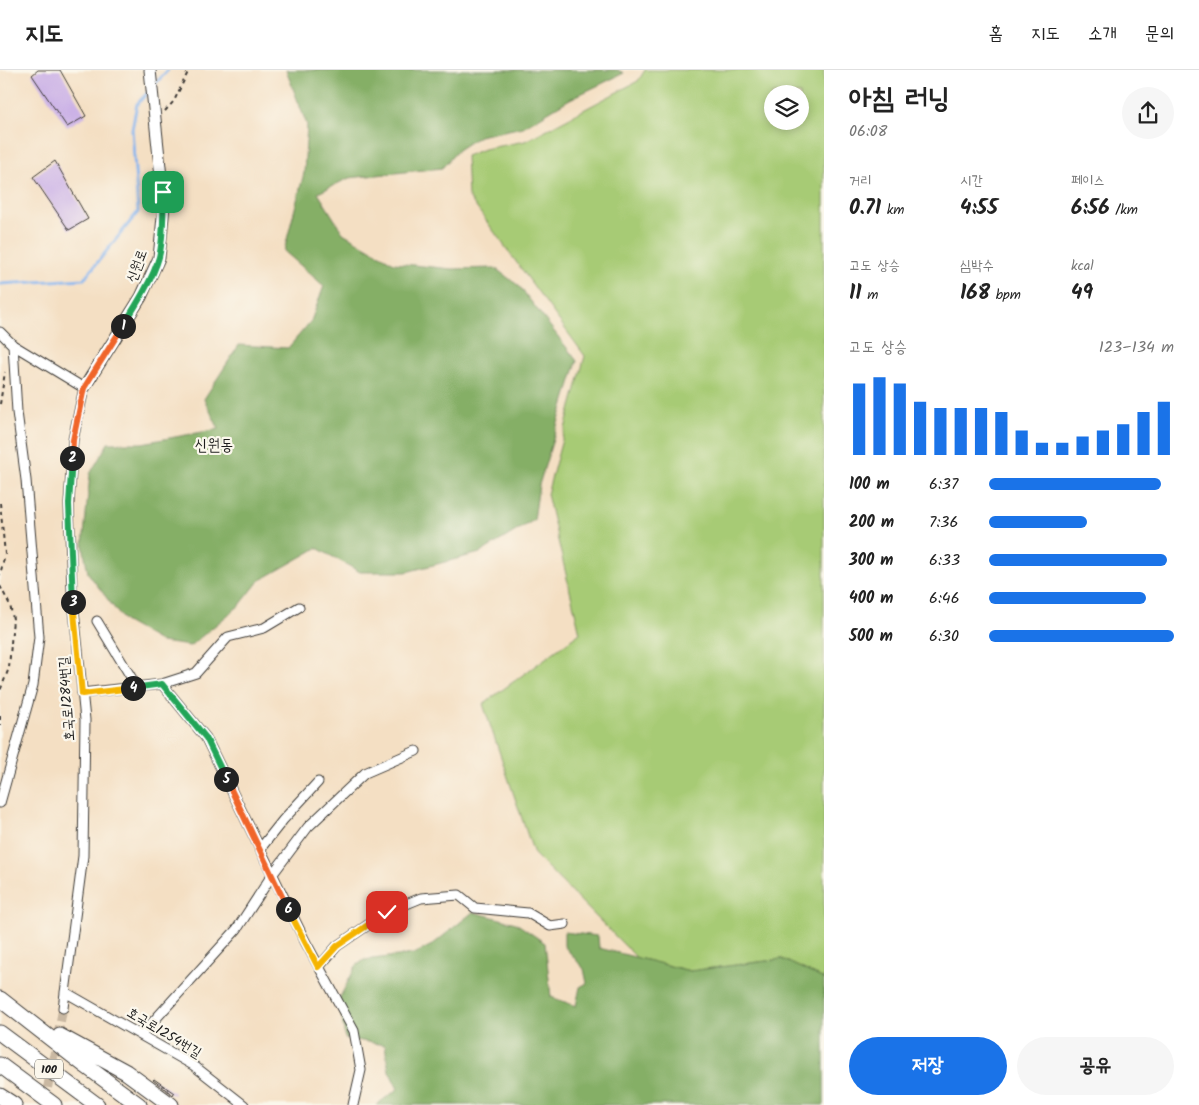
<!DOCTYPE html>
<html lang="ko">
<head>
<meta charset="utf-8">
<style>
	:root { --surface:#fff; --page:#f6f6f6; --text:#222; --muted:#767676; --line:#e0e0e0; --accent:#1a73e8 }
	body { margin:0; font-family:Kalam,"Poor Story",sans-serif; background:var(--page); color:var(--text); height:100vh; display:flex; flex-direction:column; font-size:19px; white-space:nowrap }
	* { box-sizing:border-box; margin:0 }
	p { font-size:16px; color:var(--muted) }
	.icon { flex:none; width:28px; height:28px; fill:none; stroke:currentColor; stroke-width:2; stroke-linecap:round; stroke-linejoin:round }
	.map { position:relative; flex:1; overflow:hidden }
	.sheet { display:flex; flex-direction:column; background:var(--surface); width:375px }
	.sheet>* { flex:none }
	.tools { position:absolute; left:764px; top:15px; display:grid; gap:10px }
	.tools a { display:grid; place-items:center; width:45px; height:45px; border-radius:50%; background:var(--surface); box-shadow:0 2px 8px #0003; font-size:25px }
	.pin { position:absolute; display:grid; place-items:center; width:42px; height:42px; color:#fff; margin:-21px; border-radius:10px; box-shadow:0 2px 8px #0006 }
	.km { position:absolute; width:25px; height:25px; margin:-12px; border-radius:50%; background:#222; color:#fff; font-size:14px; line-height:25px; text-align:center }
	.round { display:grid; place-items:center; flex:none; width:52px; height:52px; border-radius:26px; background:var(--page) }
	.head { display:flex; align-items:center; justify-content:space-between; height:85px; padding:0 25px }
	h1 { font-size:28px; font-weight:700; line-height:38px }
	.stats { display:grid; grid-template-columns:repeat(3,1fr); gap:8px; height:85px; padding:5px 25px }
	.stats div { display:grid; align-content:center }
	.stats b { font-size:21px; font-weight:700 }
	.stats small { font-size:14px; font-weight:400 }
	.stats p { font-size:14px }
	.chart { height:140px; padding:10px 25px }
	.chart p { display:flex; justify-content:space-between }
	.chart svg { width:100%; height:90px; margin-top:5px; stroke:var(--accent); stroke-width:6 }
	.action { display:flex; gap:10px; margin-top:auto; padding:10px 25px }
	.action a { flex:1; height:58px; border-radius:30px; background:var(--accent); color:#fff; font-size:20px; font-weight:700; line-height:58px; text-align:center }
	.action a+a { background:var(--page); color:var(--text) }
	ul { padding:0 25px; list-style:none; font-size:16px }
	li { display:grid; grid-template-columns:80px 60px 1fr; align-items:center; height:38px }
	li i { height:12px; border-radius:6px; background:var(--accent) }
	header { display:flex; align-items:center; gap:30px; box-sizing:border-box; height:70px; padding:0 25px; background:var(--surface); border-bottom:1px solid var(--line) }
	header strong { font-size:24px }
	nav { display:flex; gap:28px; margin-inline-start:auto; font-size:18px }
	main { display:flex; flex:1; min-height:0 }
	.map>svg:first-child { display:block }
	.green { fill:#a7cb75; stroke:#627448; fill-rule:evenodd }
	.forest { fill:#85af66; stroke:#506641 }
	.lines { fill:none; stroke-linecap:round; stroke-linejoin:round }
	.stream { stroke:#83b3ee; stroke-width:3 }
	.building { fill:#cab0e6 }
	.street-tunnel { stroke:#c9b8a2; stroke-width:9; stroke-dasharray:9 4.5; stroke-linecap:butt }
	.street-casing { stroke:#3c3935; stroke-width:11 }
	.secondary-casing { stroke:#3c3935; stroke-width:13 }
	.highway-casing { stroke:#3c3935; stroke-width:17 }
	.path { stroke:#3c3935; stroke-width:2; stroke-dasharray:4 4; stroke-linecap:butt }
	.street { stroke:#fff; stroke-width:9 }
	.secondary { stroke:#fff; stroke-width:11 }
	.highway { stroke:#fff; stroke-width:15 }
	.split-1-casing { stroke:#fff; stroke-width:10 }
	.split-2-casing { stroke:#fff; stroke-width:10 }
	.split-3-casing { stroke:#fff; stroke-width:10 }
	.split-4-casing { stroke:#fff; stroke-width:10 }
	.split-5-casing { stroke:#fff; stroke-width:10 }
	.split-6-casing { stroke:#fff; stroke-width:10 }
	.split-7-casing { stroke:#fff; stroke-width:10 }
	.split-1 { stroke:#22a559; stroke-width:6 }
	.split-2 { stroke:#f0652b; stroke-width:6 }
	.split-3 { stroke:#22a559; stroke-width:6 }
	.split-4 { stroke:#f5b400; stroke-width:6 }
	.split-5 { stroke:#22a559; stroke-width:6 }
	.split-6 { stroke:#f0652b; stroke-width:6 }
	.split-7 { stroke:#f5b400; stroke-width:6 }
	.labels { text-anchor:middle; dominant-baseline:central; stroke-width:4.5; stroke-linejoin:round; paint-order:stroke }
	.shield { fill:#fbf7ec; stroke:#5f5e5a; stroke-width:1 }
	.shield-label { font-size:12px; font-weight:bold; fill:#1c1c1c }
	.street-label { font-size:14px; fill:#1c1c1c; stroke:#fbf7ec }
	.quarter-label { font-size:16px; fill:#1c1c1c; stroke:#fbf7ec }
</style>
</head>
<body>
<header>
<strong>지도</strong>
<nav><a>홈</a><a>지도</a><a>소개</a><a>문의</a></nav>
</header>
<main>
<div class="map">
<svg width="824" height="1035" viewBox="0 0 824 1035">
	<rect width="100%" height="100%" fill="#fbf7ec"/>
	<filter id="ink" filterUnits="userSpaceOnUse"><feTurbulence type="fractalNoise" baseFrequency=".02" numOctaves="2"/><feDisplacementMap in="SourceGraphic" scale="10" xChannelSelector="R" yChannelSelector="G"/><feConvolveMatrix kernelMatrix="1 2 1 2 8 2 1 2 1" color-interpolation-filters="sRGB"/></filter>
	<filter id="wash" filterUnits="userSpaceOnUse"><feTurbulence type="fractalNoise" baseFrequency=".0096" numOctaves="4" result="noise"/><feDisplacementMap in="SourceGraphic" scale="20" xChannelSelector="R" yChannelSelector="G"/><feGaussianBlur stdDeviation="1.12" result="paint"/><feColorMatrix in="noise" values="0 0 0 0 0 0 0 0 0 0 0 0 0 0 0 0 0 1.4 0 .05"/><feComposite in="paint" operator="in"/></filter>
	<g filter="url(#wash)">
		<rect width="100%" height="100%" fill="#f4dfc3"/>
		<path class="green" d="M645,0h179v909l-42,-20 -92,12 -53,-13 -103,-104 -51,-150 97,-71 -33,-139 38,-138 -117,-160 -2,-40 18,-7 41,-8 113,-60zM772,24h28v27h-28z"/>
		<path class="forest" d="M286,0h331l7,3 -54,26 -47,28 -44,9 -21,14 -16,18 -93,10 -31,15 25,40 51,30 58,6 43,-1 24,18 58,75 -38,124 -5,35 -54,33 -74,19h-46l-43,-24 -58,33 -19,24 -50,41 -29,-4 -37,-21 -36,-48 -5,-28 7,-71 18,-31h34l77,-14 -15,-30 35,-54 49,3 23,-27 13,-35 -40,-35 20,-78 3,-48z
			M473,842l43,11 29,20 6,54 25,9 4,-19 7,-4 -3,-14 -20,-23v-14l34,4 1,12 91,23 92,-12 42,20v126h-448l22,-16 -9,-18 -4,-26 -40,-7 -6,-39 17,-33 8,-6 50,-6 18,-9z"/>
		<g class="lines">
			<path class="stream" d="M155,14l13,-14
				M0,214l84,-5 54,-67 -6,-83 5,-25 12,-13"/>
		</g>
		<g id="blocks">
			<path class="building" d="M38,0h22l26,46 -19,11 -35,-52z
				M55,91l33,58 -19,11 -36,-53z
				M154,1009l20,14 -1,2 -20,-15z"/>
		</g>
	</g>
	<g filter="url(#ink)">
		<use href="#blocks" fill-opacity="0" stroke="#3c3935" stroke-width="1"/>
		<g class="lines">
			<path class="street-tunnel" d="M45,1031l18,-93"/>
			<g class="street-casing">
				<path id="street" d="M0,262l13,13 71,43 -11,52 -4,64 3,86 13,130 -2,136 -20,152
					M97,551l40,66
					M162,614l44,54 99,203 49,90 7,39 -8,35
					M82,623l80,-9 34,-11 32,-36 36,-9 35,-21
					M0,733l33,-118 6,-48 -13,-157 -9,-68 -4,-67
					M260,779l23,-29 35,-38
					M319,897l18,-21 50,-34 34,-14 38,-3 16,13 53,5 22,13 15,-2
					M65,922l128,73 51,40
					M141,965l96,-106 35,-54 36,-48 57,-54 51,-22"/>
			</g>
			<g class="secondary-casing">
				<path id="secondary" d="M84,318l57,-91 18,-39 5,-52 -14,-136"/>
			</g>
			<g class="highway-casing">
				<path id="highway" d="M0,929l86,67 53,39
					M0,963l97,72
					M60,966l66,36 45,33
					M0,995l54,40
					M0,1026l14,9"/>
			</g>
			<path class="path" d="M165,41l9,-10 15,-31
				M0,334l5,-32
				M0,433l5,51 -5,21
				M0,516l10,19 3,14 -4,49 -9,23
				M0,646v9"/>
			<use href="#street" class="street"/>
			<use href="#secondary" class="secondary"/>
			<use href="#highway" class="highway"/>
		</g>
	</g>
	<g class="lines" filter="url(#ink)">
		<g class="split-1-casing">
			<path id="split-1" d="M123,256c12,-19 30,-47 36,-69 4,-16 5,-49 4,-65"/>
		</g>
		<g class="split-2-casing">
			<path id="split-2" d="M72,388l1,-18 11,-52 39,-62"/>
		</g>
		<g class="split-3-casing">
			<path id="split-3" d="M72,388l-3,46 4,98"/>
		</g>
		<g class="split-4-casing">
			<path id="split-4" d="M73,532l9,92 51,-6"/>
		</g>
		<g class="split-5-casing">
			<path id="split-5" d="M133,618l29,-4 44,54 20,41"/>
		</g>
		<g class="split-6-casing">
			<path id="split-6" d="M226,709l62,130"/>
		</g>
		<g class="split-7-casing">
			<path id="split-7" d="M288,839l30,58 19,-21 50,-34"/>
		</g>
		<use href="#split-1" class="split-1"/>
		<use href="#split-2" class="split-2"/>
		<use href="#split-3" class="split-3"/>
		<use href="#split-4" class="split-4"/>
		<use href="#split-5" class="split-5"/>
		<use href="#split-6" class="split-6"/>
		<use href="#split-7" class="split-7"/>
	</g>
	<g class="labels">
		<rect class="shield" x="35" y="989.5" width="28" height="19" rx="4"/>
		<g class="shield-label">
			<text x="49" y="999">100</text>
		</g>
		<g class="street-label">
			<text transform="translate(137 196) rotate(-69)">신원로</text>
			<text transform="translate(67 629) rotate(-94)">호국로1284번길</text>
			<text transform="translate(164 963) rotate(31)">호국로1254번길</text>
		</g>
		<g class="quarter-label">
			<text x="214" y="375">신원동</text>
		</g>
	</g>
</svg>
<div class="tools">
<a><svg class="icon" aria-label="layers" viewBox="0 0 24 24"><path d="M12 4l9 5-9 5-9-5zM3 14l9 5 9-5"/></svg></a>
</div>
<div class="pin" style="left:163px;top:122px;background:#1e9e55"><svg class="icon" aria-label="arrive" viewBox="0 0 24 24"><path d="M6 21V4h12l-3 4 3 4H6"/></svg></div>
<div class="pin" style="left:387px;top:842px;background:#d93025"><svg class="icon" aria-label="check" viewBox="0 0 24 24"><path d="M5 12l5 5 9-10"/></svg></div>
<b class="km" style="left:123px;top:256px">1</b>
<b class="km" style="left:72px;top:388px">2</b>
<b class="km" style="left:73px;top:532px">3</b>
<b class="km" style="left:133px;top:618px">4</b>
<b class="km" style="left:226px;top:709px">5</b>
<b class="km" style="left:288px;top:839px">6</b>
</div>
<section class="sheet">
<div class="head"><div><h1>아침 러닝</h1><p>06:08</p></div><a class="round"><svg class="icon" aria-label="share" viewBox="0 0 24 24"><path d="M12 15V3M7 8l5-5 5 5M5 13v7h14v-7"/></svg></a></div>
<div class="stats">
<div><p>거리</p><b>0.71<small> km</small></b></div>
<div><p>시간</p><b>4:55</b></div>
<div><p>페이스</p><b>6:56<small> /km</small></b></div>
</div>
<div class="stats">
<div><p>고도 상승</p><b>11<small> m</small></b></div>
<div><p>심박수</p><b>168<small> bpm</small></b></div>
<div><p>kcal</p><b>49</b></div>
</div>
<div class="chart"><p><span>고도 상승</span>123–134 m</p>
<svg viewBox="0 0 160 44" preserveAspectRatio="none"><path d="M5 44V9M15 44V6M25 44V9M35 44V18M45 44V21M55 44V21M65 44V21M75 44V23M85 44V32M95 44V38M105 44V38M115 44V35M125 44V32M135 44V29M145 44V23M155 44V18"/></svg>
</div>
<ul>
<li><b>100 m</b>6:37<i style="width:93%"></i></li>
<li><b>200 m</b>7:36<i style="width:53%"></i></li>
<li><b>300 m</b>6:33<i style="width:96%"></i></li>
<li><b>400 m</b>6:46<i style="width:85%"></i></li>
<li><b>500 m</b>6:30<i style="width:100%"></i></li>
</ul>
<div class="action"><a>저장</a><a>공유</a></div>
</section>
</main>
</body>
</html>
